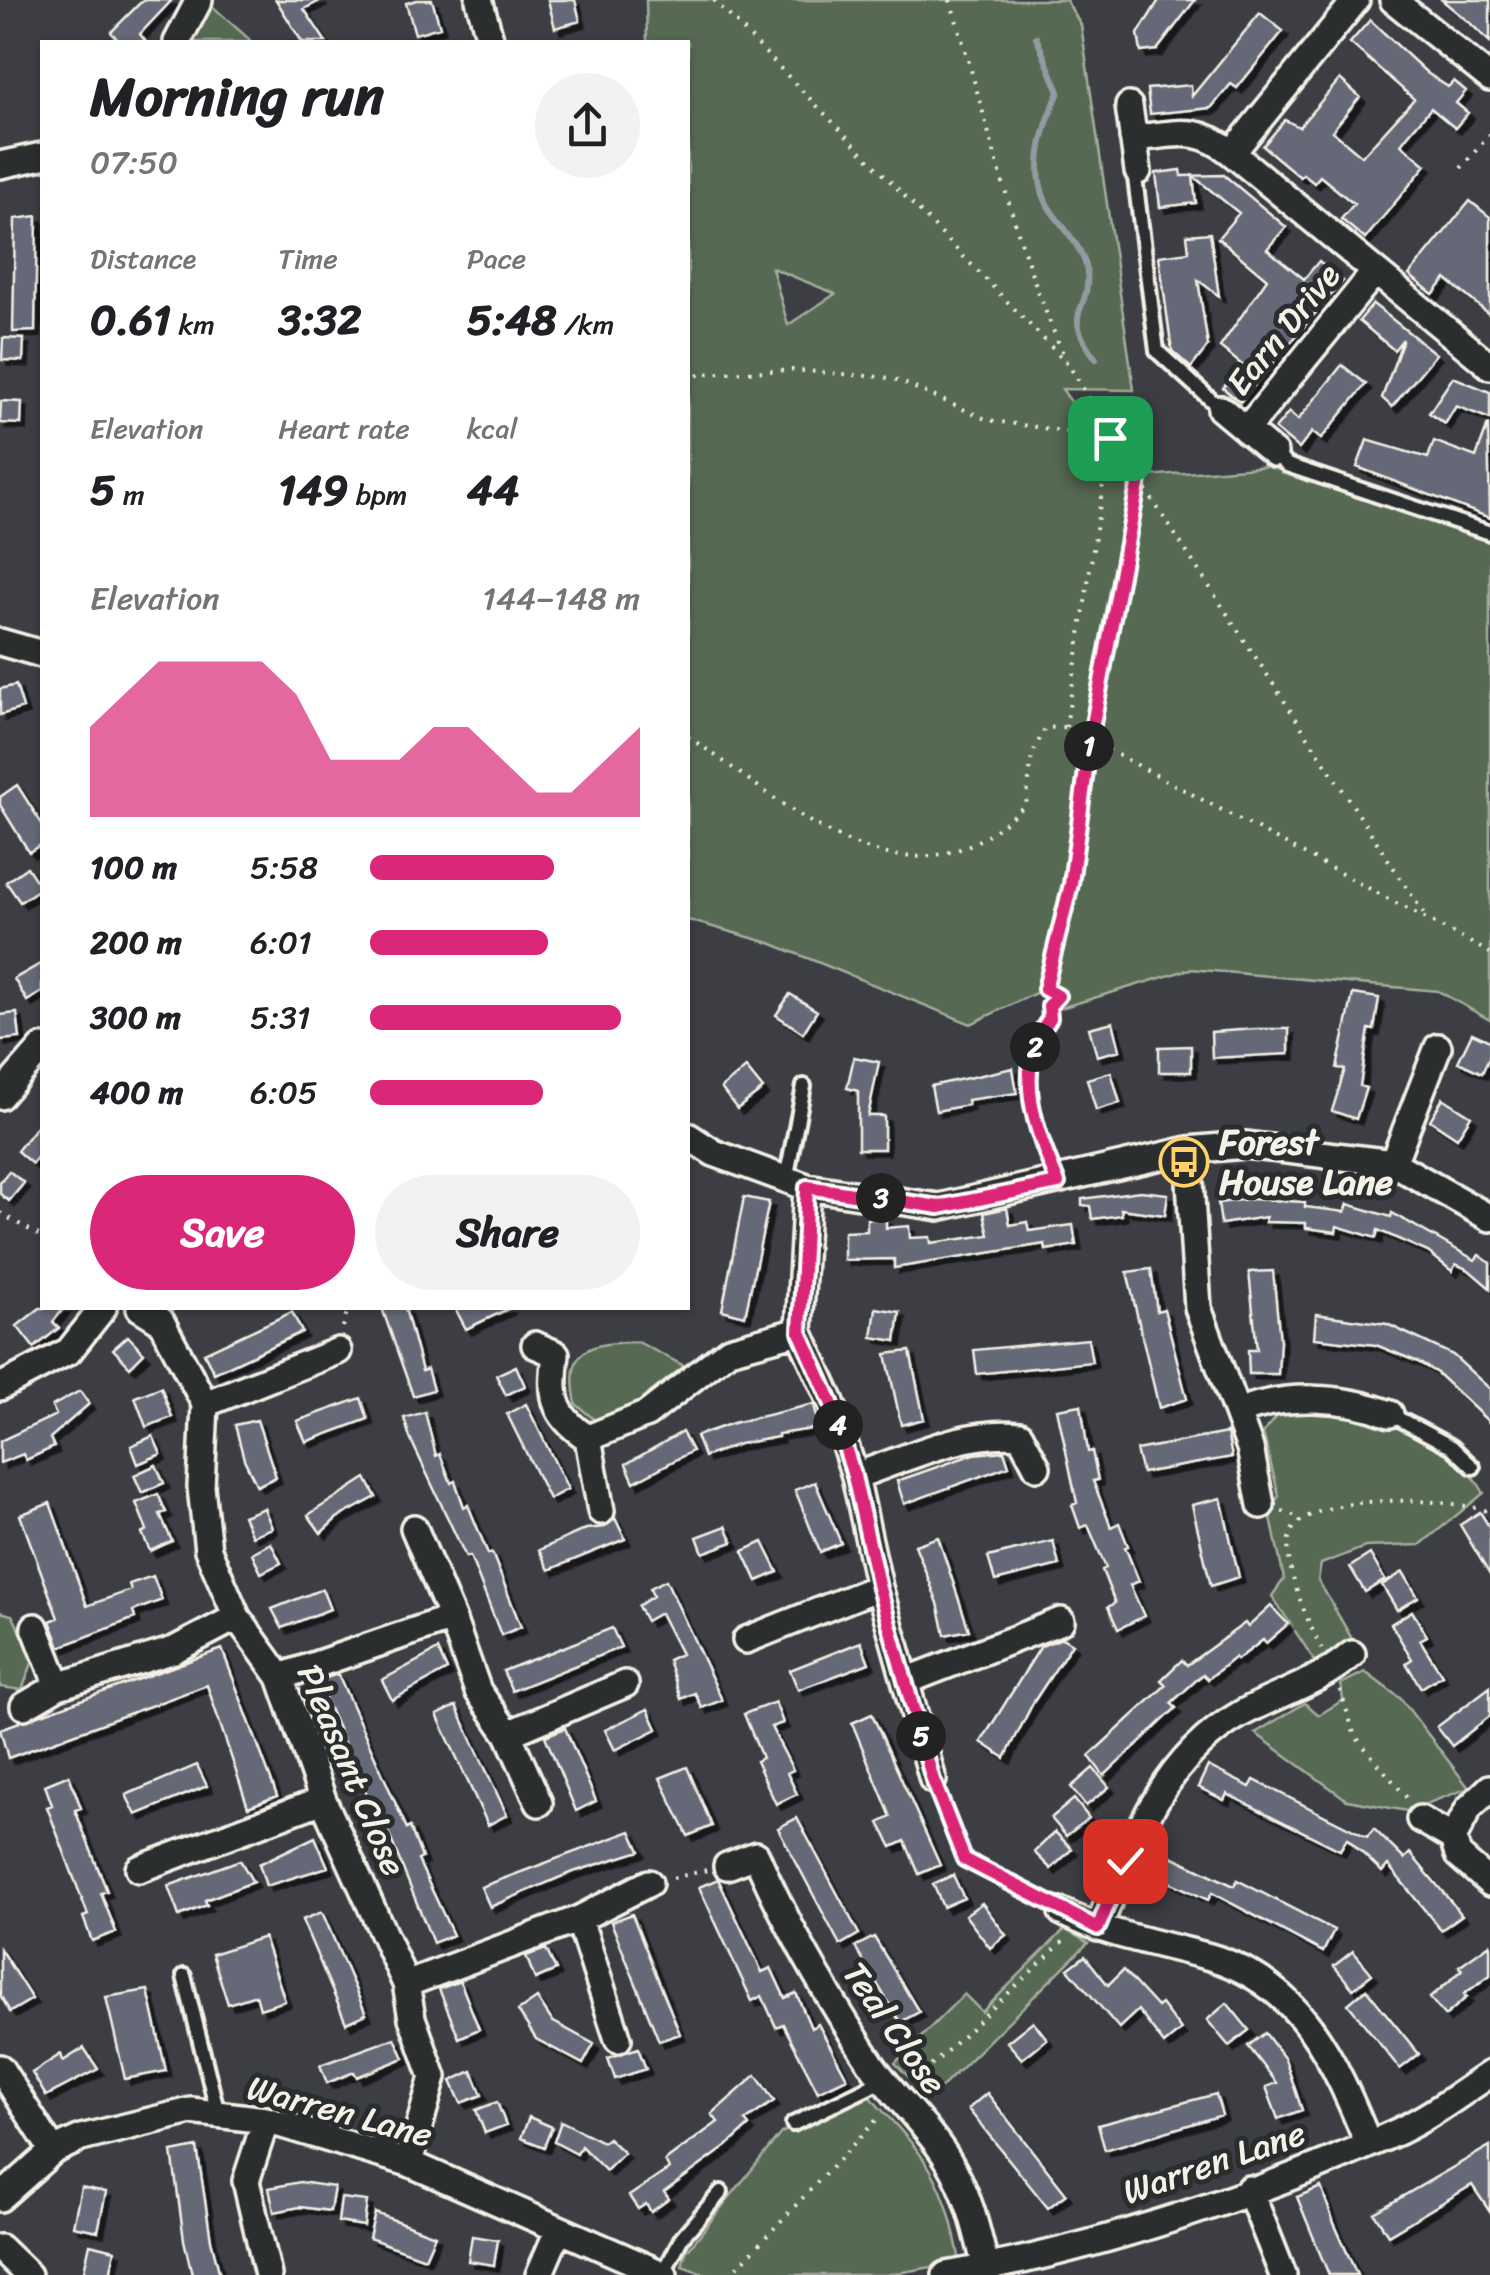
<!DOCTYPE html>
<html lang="en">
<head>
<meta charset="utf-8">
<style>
	:root { --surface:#fff; --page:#f2f2f2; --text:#202124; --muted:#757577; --accent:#db2777 }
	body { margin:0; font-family:Sriracha,sans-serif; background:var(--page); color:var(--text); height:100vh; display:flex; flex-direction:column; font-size:38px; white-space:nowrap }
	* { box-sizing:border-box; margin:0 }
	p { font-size:32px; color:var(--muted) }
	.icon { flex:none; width:55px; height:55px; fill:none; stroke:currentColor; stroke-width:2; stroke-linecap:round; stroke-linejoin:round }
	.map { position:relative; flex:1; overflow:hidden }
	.sheet { position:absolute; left:40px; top:40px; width:650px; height:1270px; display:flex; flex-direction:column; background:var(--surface); border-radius:0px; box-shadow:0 2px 8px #0004 }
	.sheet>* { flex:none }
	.pin { position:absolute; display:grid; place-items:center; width:85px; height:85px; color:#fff; margin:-42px; border-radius:20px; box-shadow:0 5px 15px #0006 }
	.km { position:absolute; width:50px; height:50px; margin:-25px; border-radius:50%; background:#222; color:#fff; font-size:28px; line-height:50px; text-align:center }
	.round { display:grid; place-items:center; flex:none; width:105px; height:105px; border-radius:52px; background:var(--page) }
	.headline { display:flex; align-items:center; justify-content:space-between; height:170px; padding:0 50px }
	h1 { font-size:55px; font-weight:800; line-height:75px }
	.figures { display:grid; grid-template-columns:repeat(3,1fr); gap:15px; height:170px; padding:10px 50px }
	.figures div { display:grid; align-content:center }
	.figures b { font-size:42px; font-weight:800 }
	.figures small { font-size:28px; font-weight:400 }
	.figures p { font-size:28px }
	.chart { height:280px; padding:20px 50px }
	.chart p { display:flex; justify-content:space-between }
	.chart svg { width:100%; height:180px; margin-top:10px; fill:var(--accent); opacity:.7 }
	.action { display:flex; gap:20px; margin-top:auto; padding:20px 50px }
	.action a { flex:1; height:115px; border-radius:60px; background:var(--accent); color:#fff; font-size:40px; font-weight:800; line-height:115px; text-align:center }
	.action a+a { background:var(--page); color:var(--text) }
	ul { padding:0 50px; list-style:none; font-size:32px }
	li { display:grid; grid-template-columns:160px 120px 1fr; align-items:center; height:75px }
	li i { height:25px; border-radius:12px; background:var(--accent) }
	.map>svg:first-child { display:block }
	.green { fill:#576953; stroke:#a6ad9e; stroke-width:2.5; fill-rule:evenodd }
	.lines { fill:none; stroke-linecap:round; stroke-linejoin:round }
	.stream { stroke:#919ba1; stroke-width:6 }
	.building { fill:#656776; stroke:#f4f1e8; stroke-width:2.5; filter:url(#shadow) }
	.service-casing { stroke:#f4f1e8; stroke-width:20 }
	.minor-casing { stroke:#f4f1e8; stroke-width:32 }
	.path { stroke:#f4f1e8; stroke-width:4; stroke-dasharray:2.5 8; stroke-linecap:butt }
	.service { stroke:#2a2d2e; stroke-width:12 }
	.minor { stroke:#2a2d2e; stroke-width:25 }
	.route-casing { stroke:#fff; stroke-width:20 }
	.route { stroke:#db2777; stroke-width:12 }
	.labels { text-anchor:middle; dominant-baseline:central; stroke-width:10; stroke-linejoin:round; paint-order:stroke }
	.street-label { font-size:35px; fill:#f4f1e8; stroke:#2a2d2e }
	.poi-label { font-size:35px; font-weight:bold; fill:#f4f1e8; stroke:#2a2d2e; text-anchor:start }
</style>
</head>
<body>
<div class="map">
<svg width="1490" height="2275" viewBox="0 0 1490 2275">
	<defs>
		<filter id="shadow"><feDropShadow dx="5.5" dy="5.5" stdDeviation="0" flood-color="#0009"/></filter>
	</defs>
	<rect width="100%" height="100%" fill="#3c3e44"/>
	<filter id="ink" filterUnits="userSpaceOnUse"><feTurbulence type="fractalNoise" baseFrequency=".01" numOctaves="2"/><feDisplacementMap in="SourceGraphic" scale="20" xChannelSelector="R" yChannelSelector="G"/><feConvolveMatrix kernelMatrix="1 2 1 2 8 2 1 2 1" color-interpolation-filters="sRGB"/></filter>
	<g filter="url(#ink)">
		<path class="green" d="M646,0h420l15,25 53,365 -72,-1 62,89 144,-12 222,76v478l-52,-29 -248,-22 -146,44v-24l-73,35 -201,-81 -82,-23v-878h-41zM772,268l62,25 1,1 -47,31z
			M212,6l37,33 2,3h-59z
			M638,1342l50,26 -24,28 -67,26 -21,-18c-11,-56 11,-61 62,-62z
			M1326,1403c60,19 125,32 158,90l-64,52 -55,2 -44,17 -3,16 37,64 -39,19 -44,-67 12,-17 -15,-70 10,-13 -16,-63 22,-26z
			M0,1612l12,3 22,43 -12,32 -22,-3z
			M1365,1672l36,27 68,89 -62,23 -60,-11 -92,-67 50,-30 14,12 24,-15 -2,-16z
			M1065,1929l23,14 -158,156 -35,-36 69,-69 18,18z
			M868,2095c59,63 76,79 92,167l-74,13h-179l-25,-9 4,-14 95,-119z"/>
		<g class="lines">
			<path class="stream" d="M1036,37l23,55c-16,36 -32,84 -7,120 12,16 33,39 35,60 4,42 -28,37 9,87"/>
		</g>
		<path class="building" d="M143,0h29l-32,34 6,8h-26l-9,-10z
			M276,0h46l-18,9 22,33h-24z
			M417,0h15l8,27 -25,7 -9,-31z
			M548,0h27l5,21 -25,7z
			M1159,0h36l-38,50 -16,2 -3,-18z
			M1442,0h48v42l-20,-19z
			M1260,13l23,18 -46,57 -6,-4 -20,24 -61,6 -3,-25 44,-4 1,11z
			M1370,20l57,53 21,14 6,-6 12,10 -10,12 12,10 -13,15 -24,-20 -23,27 -7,9 25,21 -61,74 -24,-20 13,-15 -34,-28 -6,7 -11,-9 -3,3 -37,-31 22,-26 14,7 41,-48 20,18 -28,34 30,25 52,-57 -64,-56z
			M1181,170l1,6 42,-1 62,52 -19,22 37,30 15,-18 24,20 -103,121 -17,-14 19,-23 -22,-18 47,-68 -49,-41 21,-25 -46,-37 3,27 -36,4 -4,-34z
			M1470,201l20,16v98l-44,-36 -13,15 -24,-19z
			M37,216l-2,115 -22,1 2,-113z
			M1210,233l9,63 -21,-16 10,66 -17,22 -19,-17 -13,-95 30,-4 -2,-17z
			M1373,304l63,50 -44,53 -10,-9 21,-59 -9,11 -35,-29z
			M3,338l21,1 -1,22 -21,-1z
			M1342,365l24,19 -45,55 -9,-7 -13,17 -24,-20 14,-17 9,8z
			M1453,377l37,15v27l-34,-13 -11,18 -16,-11z
			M1,401l21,1 -1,22 -21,-1z
			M1488,424l2,94 -133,-51 10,-27 61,18 6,-17 42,16z
			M16,685l7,23 -23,7v-26z
			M17,785l25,39v20l-13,8 -29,-47v-8z
			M27,867l14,21 -21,14 -14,-20z
			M42,963v29l-15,9 -13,-22z
			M790,994l27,17 -14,22 -27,-18z
			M1353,994l26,4 -5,32 -5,-1 -9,57 6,2 -10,31 -24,-8 13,-42 -8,-1z
			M17,1013l3,25 -20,2v-25z
			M1113,1022l7,28 -23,6 -8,-28z
			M1256,1029h33v25l-77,4 -1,-26z
			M1472,1033l18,8v14l-8,18 -24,-11z
			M1191,1046v26h-32v-25z
			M854,1057l25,5 -11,54h16v33h-26v-58l-11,-3z
			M746,1068l17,21 -26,20 -16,-21z
			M1013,1068l4,25 -50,7 1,5 -32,6 -5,-25z
			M1111,1072l9,31 -24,7 -9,-31z
			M1443,1098l28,18 -14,22 -27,-18z
			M42,1119v32l-10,13 -15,-13z
			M9,1171l15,12 -15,18 -9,-7v-12z
			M1140,1191l28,3 -3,21 -44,-6 1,6 -30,4 -2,-13 -8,-1v-6z
			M744,1197l25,5 -24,114 -23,-6z
			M1249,1199l56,3v5l40,5 3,-8 43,13 1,-4 83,47 4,-5 11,8v25l-21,-18 -13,-6 -4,7 -24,-19 -50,-22 -2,8 -39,-12 -1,6 -30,-4v-5l-41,-1 1,-5 -45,7 -3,-21z
			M1007,1208l3,17 17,-3 2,9 44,-6 3,20 -30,5 -1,-6 -151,24v-9l-50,1v-28l23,-1v-12h19v9l23,-2 1,12 20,-1 1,6 58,-8 -5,-22z
			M1151,1269l6,42 7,-2 23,90 -28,9 -32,-136z
			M1273,1271l7,70 -2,33h-29l-1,-24h9l-8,-78z
			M40,1308h24l-11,14 6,6 -25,20 -17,-22z
			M382,1308h23l17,63 5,-2 6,21 -20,6z
			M455,1308h55l-44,21z
			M876,1308l24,4 -4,29 -24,-4z
			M292,1312l10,20 -88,41 -10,-20z
			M1316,1314l71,10 66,31 37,34v34l-53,-50 -19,-11 -42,-17 -62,-7z
			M128,1336l16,17 -14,14 -17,-18z
			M1088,1339l4,23 -115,12 -3,-24z
			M910,1351l14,68 -23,6 -15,-71z
			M516,1366l9,20 -19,9 -10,-20z
			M161,1387l11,30 -26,10 -11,-30z
			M80,1391l9,13 -39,34 4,9 -28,13 -3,-6 -23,9v-22l56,-26 -4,-9z
			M361,1398l7,21 -62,23 -9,-21z
			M526,1404l42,85 -19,10 -42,-85z
			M814,1404l5,24 -41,6v3l-39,7 -35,13 -8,-21 37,-13z
			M1081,1405l7,47 4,-1 6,29 -5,1 18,46 8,-4 9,23 -3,1 14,34 -9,4 14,31 -26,13 -10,-22 7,-4 -13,-33 4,-2 -18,-43 -8,3 -8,-23 5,-2 -20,-94z
			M425,1412l11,44 4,-2 11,29 4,-2 9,26 4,-2 20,49 4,-1 29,74 -20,8 -31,-79 -4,1 -56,-119 -6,-20z
			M257,1420l19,57 -19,9 -13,-27 -9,-34z
			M682,1432l10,19 -58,31 -8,-18z
			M1227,1433l5,24 -90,16 -6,-23z
			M153,1436l8,18 -23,10 -7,-18z
			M1004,1451l5,15 -105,38 -7,-23 77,-27z
			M156,1465l8,18 -22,10 -8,-18z
			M366,1478l10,19 -39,21 -16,15 -13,-18z
			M815,1482l26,61 -21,9 -25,-62z
			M158,1494l8,18 -6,2 12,27 -22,10 -8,-18 5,-3 -11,-27z
			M1221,1498l18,79 -28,9 -19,-81z
			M50,1503l37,103 44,-16 -2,-6 24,-8 9,24 -29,11 2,7 -75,29 -10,-26 8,-3 -38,-103z
			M264,1508l8,20 -20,8 -9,-20z
			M1480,1512l10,16v47l-30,-50z
			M615,1518l10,21 -76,31 -10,-20 47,-21 19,-2z
			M726,1526l7,16 -30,11 -6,-16z
			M938,1537l31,93 -24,5 -7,-32 -23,-58z
			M1053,1541l6,24 -64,16 -7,-24z
			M763,1542l15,30 -21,9 -14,-30z
			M271,1543l10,20 -20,10 -9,-20z
			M1370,1554l15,26 -20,12 -15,-25z
			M1403,1572l15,25 -21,13 -15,-25z
			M666,1580l56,120 -20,8 -7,-15 -14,6 -13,-39 13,-6 -21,-41 -14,8 -8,-15 15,-10 -3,-8z
			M322,1589l8,20 -48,19 -10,-19z
			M1271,1606l17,18 -22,19 -3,-3 -26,20 -2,-3 -27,22 -5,-5 -32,29 5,5 -72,68 -15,-20 77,-71 -5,-5 21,-20 5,5 58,-42 3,4z
			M1412,1611l15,25 -7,4 22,35 -21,13 -15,-25 6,-4 -21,-35z
			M612,1628l9,19 -109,44 -9,-20z
			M1062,1638l10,6 -39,59 -28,55 -24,-16 60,-96z
			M861,1642l8,21 -71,27 -8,-20z
			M222,1649l55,147 -29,11 -41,-122 -199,73 -8,-29z
			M438,1650l9,20 -55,30 -10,-20z
			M338,1674l69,155 3,-2 12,31 -4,2 35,75 -20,8 -47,-116 -18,-30 -51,-116z
			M1490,1687v29l-38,30 -15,-19z
			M775,1702l8,21 -12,4 22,43 -6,3 10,21 -21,10 -20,-43 6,-3 -18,-44z
			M456,1706l51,109 -19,10 -51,-110z
			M648,1709l9,20 -42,21 -10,-20z
			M872,1714l68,151 -21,9 -14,-33 -13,6 -13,-24 12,-6 -39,-94z
			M565,1728l31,73 -20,10 -31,-75z
			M197,1765l10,21 -71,29 -10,-20z
			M1208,1766l42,21 4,-7 113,57 7,-8 30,30 6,-6 52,62 -21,15 -53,-65 -6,7 -35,-34 -7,12 -113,-56 -3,6 -26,-13z
			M687,1767l25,59 -24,10 -28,-58z
			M1093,1768l16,19 -23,19 -15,-19z
			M69,1775l12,33 -6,2 32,81 -6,2 15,39 -24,9 -9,-24 5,-2 -41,-108 5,-2 -7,-20z
			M1074,1799l15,19 -23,18 -15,-18z
			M797,1818l62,116 -19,11 -62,-117z
			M631,1831l9,20 -70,22 -80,34 -9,-20z
			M1055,1832l17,17 -21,20 -17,-17z
			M315,1837l13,30 -62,19 -7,-22z
			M1155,1848l79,38 3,-6 97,50 -11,22 -111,-59 -4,7 -64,-30z
			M240,1860l13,22 -48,18 2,5 -28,11 -11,-30z
			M953,1875l11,23 -21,9 -10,-23z
			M718,1879l44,93 9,-4 14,30 11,-5 15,35 7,-4 29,54 -29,14 -35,-68 -7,3 -14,-31 -10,5 -53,-114z
			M982,1903l24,32 -16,13 -25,-33z
			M322,1912l44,102 -20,9 -44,-103z
			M632,1914l48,120 -21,7 -48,-119z
			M264,1937l21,64 -25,8 -4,-14 -28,9 -16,-50z
			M874,1937l45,75 -19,10 -45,-75z
			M1490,1944v31l-26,19 3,3 -22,19 -15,-18 32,-28 -3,-4z
			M0,1949l32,50 -22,13 -10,-17z
			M546,1949l10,21 -21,9 -9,-23z
			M1353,1951l19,23 -19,15 -19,-23z
			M1085,1956l23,29 15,-15 34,37 4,-3 20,26 -17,14 -26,-34 -19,18 -51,-59z
			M460,1981l19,48 -20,9 -20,-49z
			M1366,1989l53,65 -19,15 -52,-65z
			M148,1990l18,81 -41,8 -19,-82z
			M537,1998l15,23 42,23 -11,20 -47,-25 -18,-28z
			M1227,2003l22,27 -20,16 -22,-26z
			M1033,2021l14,18 -25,20 -15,-17z
			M1265,2033l20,26 17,51 -24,9 -12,-32 11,-4 -29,-37z
			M395,2038l9,20 -47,19 -3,-5 -27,11 -7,-18z
			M84,2048l14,21 -52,27 -14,-23 29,-19 2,7z
			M638,2048l8,21 -31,10 -7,-21z
			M472,2071l10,24 -21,8 -10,-22z
			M756,2075l18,26 -29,20 4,5 -22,20 -63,46 5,7 -18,13 -5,-8 -8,5 -9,-13 40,-27 -4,-8 53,-39 -6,-8z
			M987,2093l79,101 -18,14 -80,-99z
			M1216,2094l6,21 -117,35 -7,-25z
			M497,2102l9,23 -21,8 -9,-23z
			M529,2117l23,10 -8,20 -23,-9z
			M561,2121l42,21 5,-4 16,15 -18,18 -25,-25 -4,8 -23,-12z
			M1490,2146v66l-18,-27 -84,50 -14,-22z
			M197,2147l14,93 9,35h-28l-8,-35 -12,-88z
			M300,2182l34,5 -4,24 -30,-4 -26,5 -5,-24z
			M81,2187l25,5 -8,39 -25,-5z
			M1321,2187l13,36 23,52h-28l-8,-19 -24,-59z
			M341,2198l26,3 -3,25 -26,-4z
			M375,2213l60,22 -10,23 -56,-20z
			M472,2236l26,4 -4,25 -26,-4z
			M90,2244l25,6 -5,25h-27z"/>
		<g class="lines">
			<g class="service-casing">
				<path id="service" d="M1138,171l-3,7 22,173 64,58
					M1274,453l13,12 203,68
					M786,1180l18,-94
					M1390,1414l62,33 21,20
					M184,1976l34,138
					M793,2124l91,-44
					M663,2274l19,-37 39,-45"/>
			</g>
			<g class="minor-casing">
				<path id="minor" d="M479,0l12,42
					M1356,0l-124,153 258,213
					M1393,0l97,78
					M177,42l22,-42
					M1129,106l9,65
					M1133,138c43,-3 63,-14 99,15
					M0,165l42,-9
					M1221,409l53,44
					M1246,430l128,-157
					M0,642l42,12
					M0,1096l42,-48
					M688,1136l26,17 93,34 132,20 249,-57 57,-5 148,18 97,55
					M1188,1150l10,158 52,140 11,57
					M1393,1163l45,-116
					M807,1187l-8,144 32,71 24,74 24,111 54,193
					M140,1308l21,13 44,83 -4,83 7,63 29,67 43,60 43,123 83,184 6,34 21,59 -24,86
					M535,1345l21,9c-5,40 -5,61 32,84l59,-24 82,-64 70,-19
					M0,1387l69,-36 34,-43
					M205,1404l133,-53
					M1238,1412c46,-19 106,-16 152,2
					M588,1438l13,73
					M855,1476c51,-17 110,-47 165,-41l17,32
					M414,1528l38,90
					M35,1627l23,59 116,-36 63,-33
					M746,1640l133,-53
					M280,1677l172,-59 26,73 30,43 31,69
					M906,1681l155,-60
					M24,1706l34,-20
					M508,1734l117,-50
					M1490,1788l-21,20 -16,30 5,17 32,28
					M1420,1819l33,19
					M727,1866l29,-11c32,74 71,141 115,208 23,34 56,62 77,97 21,33 29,71 38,108
					M139,1869l184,-69
					M1062,1912c48,24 97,31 148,45 92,27 125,105 158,186
					M579,1919l39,120
					M1098,1928c33,-80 61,-167 141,-213 39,-22 78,-31 113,-61
					M406,1984l173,-65 70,-36
					M0,2068l53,83
					M266,2120l-20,61 22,94
					M1249,2189l34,86
					M0,2198l53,-47 28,-13 110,-27 75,9 143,43 255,112
					M0,2248l28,27
					M539,2275l19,-44
					M946,2275c145,-24 319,-82 453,-144 32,-15 61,-37 91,-57"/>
			</g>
			<path class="path" d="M714,0l354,364 71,116 -49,260 -19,144 -26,105 13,7 -9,10 1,11c-31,42 -21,96 -2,141
				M950,0c38,120 64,245 116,360
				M1461,168l29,-34
				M688,381l12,-7 92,-4 100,8 96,42 122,18 -44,289
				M1140,481l286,436
				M688,737c83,52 187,164 295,101 15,-8 29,-23 43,-33l6,-50 13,-27 21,-1 424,226
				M0,1213l42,24
				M343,1327l5,-19
				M1282,1511l19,7
				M0,1629h10
				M1322,1649c-13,-23 -43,-92 -31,-117 21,-41 160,-35 199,-20
				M1340,1690l15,46 52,62
				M941,1800l23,59 77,41
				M673,1878l34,-8
				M916,2080l150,-141
				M730,2275l151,-160"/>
			<use href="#service" class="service"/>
			<use href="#minor" class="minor"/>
		</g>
	</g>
	<g class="lines" filter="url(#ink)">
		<g class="route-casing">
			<path id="route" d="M1110,438l29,42 -49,260 -19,144 -26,105 13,7 -9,10 1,12c-39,51 -14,112 8,165l-119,24 -132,-20 -7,145 31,70 23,74 25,112 54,192 31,79 134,69 27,-67"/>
		</g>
		<use href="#route" class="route"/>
	</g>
	<defs>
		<g id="bus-ring" transform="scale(2.5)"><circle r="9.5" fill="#2a2d2e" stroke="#ffd166" stroke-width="1.5"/><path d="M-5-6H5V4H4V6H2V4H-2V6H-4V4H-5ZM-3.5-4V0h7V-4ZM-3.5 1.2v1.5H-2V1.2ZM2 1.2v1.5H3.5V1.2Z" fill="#ffd166"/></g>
	</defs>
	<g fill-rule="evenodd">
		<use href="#bus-ring" x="1184" y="1162"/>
	</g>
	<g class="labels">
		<g class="street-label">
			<text transform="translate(1283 329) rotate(-51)">Earn Drive</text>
			<text transform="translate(352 1770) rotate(67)">Pleasant Close</text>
			<text transform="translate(895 2028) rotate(55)">Teal Close</text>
			<text transform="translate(340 2111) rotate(15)">Warren Lane</text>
			<text transform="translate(1214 2162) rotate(-19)">Warren Lane</text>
		</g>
		<g class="poi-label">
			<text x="1219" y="1142">Forest<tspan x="1219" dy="40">House Lane</tspan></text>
		</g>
	</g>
</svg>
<div class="pin" style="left:1110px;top:438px;background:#1e9e55"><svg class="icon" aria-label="arrive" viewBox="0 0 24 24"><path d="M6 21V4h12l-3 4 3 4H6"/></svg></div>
<div class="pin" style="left:1125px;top:1861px;background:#d93025"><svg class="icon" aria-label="check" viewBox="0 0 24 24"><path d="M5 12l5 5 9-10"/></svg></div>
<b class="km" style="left:1089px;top:746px">1</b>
<b class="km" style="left:1035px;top:1047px">2</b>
<b class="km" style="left:881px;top:1198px">3</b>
<b class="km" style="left:838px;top:1425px">4</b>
<b class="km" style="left:921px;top:1736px">5</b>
<section class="sheet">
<div class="headline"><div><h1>Morning run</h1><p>07:50</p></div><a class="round"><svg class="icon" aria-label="share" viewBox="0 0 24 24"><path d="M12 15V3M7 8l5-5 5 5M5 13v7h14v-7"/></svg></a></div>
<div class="figures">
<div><p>Distance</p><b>0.61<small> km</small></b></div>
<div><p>Time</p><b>3:32</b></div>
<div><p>Pace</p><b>5:48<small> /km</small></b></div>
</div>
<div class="figures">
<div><p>Elevation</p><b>5<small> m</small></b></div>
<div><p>Heart rate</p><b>149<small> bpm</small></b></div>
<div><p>kcal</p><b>44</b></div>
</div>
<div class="chart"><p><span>Elevation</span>144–148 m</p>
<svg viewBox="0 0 160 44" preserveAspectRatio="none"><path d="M0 44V22L10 14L20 6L30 6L40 6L50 6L60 14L70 30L80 30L90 30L100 22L110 22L120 30L130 38L140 38L150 30L160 22V44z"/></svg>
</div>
<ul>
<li><b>100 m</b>5:58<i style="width:68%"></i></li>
<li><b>200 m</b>6:01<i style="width:66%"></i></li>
<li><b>300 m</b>5:31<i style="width:93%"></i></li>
<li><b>400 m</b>6:05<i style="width:64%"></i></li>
</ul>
<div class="action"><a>Save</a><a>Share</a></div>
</section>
</div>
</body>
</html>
